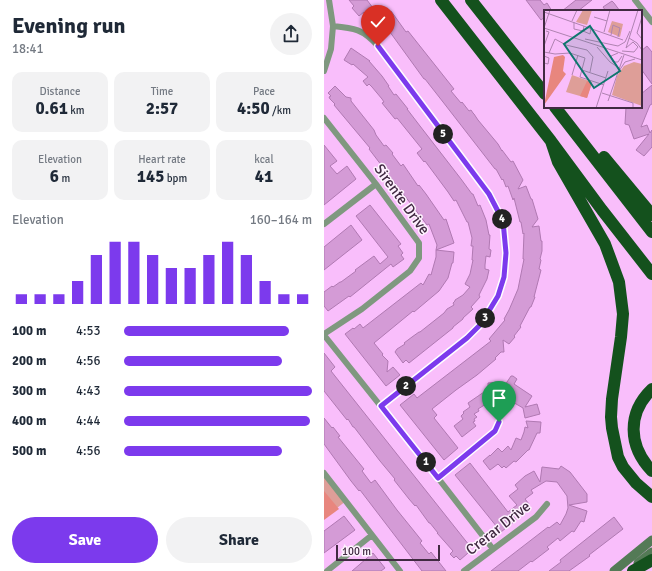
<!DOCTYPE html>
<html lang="en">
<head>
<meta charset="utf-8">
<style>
	:root { --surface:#fff; --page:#f2f2f3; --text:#1f2937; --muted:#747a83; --accent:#7c3aed }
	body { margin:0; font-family:Signika,sans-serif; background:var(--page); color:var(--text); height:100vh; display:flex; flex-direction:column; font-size:15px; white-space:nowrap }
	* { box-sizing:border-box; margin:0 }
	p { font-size:13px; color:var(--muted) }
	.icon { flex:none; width:22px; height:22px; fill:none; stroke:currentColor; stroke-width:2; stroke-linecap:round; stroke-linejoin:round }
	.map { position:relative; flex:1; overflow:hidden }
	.side { display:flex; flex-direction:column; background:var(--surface); width:324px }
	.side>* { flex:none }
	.scale { position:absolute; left:12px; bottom:10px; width:104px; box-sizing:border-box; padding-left:4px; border:2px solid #412a42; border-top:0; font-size:11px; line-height:14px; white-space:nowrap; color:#412a42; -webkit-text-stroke:3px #fef2fe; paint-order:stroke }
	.pin { position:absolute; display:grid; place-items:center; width:34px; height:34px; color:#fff; margin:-41px -17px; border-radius:50% 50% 50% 0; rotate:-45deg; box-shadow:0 0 4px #0007 }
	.pin .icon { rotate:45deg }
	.km { position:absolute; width:20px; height:20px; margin:-10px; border-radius:50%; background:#222; color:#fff; font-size:11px; line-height:20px; text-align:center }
	.round { display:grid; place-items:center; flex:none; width:42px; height:42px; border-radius:21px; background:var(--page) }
	.headline { display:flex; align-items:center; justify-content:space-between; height:68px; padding:0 12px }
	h1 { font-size:22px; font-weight:700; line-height:30px }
	.stats { display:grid; grid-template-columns:repeat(3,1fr); gap:6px; height:68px; padding:4px 12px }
	.stats div { display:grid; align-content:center; border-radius:10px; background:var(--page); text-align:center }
	.stats b { font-size:17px; font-weight:700 }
	.stats small { font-size:11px; font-weight:400 }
	.stats p { font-size:11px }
	.chart { height:112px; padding:8px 12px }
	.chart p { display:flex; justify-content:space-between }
	.chart svg { width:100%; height:72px; margin-top:4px; stroke:var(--accent); stroke-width:6 }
	.primary-button { display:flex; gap:8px; margin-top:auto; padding:8px 12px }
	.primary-button a { flex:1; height:46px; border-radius:24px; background:var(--accent); color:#fff; font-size:16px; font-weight:700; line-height:46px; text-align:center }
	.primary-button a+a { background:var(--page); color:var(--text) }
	ul { padding:0 12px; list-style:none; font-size:13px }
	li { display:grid; grid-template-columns:64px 48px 1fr; align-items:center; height:30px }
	li i { height:10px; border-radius:5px; background:var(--accent) }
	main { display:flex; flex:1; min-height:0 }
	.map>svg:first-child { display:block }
	.green { fill:#de9e98 }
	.forest { fill:#e8867e }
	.building { fill:#d49bd6; stroke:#b079b2 }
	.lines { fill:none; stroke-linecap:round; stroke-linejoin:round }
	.street { stroke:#7f987f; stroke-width:6 }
	.secondary { stroke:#547a56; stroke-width:9 }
	.highway { stroke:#14511d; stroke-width:12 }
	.route-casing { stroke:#fff; stroke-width:8 }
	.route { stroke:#7c3aed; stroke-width:5 }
	.labels { text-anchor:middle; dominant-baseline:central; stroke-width:3; stroke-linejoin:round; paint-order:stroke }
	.street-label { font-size:15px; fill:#412a42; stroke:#fef2fe }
	.inset-road { fill:none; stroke:#af83b1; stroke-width:1 }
	.view { fill:#0f766e; fill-opacity:0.15; stroke:#0f766e; stroke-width:2 }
	.inset-edge { fill:none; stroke:#412a42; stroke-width:2 }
</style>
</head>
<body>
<main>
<section class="side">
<div class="headline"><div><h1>Evening run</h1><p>18:41</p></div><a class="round"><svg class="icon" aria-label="share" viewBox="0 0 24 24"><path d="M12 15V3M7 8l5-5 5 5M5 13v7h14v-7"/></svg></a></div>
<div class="stats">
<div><p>Distance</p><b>0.61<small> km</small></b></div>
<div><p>Time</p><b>2:57</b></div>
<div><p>Pace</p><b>4:50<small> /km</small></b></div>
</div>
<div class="stats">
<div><p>Elevation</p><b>6<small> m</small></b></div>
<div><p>Heart rate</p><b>145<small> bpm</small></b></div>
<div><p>kcal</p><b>41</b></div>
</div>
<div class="chart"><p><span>Elevation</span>160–164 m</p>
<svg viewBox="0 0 160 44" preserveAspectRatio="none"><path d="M5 44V38M15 44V38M25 44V38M35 44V30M45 44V14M55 44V6M65 44V6M75 44V14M85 44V22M95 44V22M105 44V14M115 44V6M125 44V14M135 44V30M145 44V38M155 44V38"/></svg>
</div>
<ul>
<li><b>100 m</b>4:53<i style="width:88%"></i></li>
<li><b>200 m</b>4:56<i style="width:84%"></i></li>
<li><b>300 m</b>4:43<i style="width:100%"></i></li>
<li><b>400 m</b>4:44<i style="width:99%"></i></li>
<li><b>500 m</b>4:56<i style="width:84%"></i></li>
</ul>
<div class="primary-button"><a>Save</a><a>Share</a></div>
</section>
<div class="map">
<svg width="328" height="571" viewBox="0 0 328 571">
	<rect width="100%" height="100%" fill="#f9befb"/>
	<path class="green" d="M0,473l22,28 -22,17z"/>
	<path class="forest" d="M0,491l15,18 -15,11z"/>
	<path class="building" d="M25,0h18l6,8 3,-3 2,3 1,-1 9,6 3,-2 15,21 2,-1 46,58 -3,2 10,12 1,-1 7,9 2,-1 2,3 1,1 4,6 20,24 4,7v-1l9,12 2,-1 10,19 -5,9 8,-3 5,13h1l6,20 -6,8 7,-1 2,15h1v10l-2,8 1,1 -2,9 2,1 -7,27h1l-4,10h-1l-10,19 1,1 -7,9 1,1 -6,7 -6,-4 1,12h-3l-6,6 1,1 -19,16 -21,15 -24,19 5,6 -3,3 24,30 -14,12 -44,-55 14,-11 3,4 74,-57 -2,-2 16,-19 -1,-1 5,-9 9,-21 6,-30h-1l1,-26 -1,1 -2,-12h-1l-6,-24 -1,2 -5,-14 -2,1 -3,-8 -1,1 -6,-11h-1l-52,-67 -18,-23h-1l-37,-51 -2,2 -9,-11 -3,2 -3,-3 -1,1 -5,-7 -5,4 -7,-8 2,-2z
		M202,0h14l4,5 3,-2 5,8h-7v6l-4,3z
		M252,0h16l-14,11h-16z
		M288,1l2,2 6,8h-14l-3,-4z
		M323,46l5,6v32l-11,-15v-18z
		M27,48l19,13h-1l13,15 7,10h-1l6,9 2,-1 12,15h-1l13,17 41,53 11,15h1l5,12 2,-1 6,15 3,15h1l-1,14 2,1 -1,7 -4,-1 -1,9v4l4,1 -2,9 -8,16 1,2 -9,10 2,2 -10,9v1l-10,8v1l-44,35 -3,-3 -3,3 -8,-11 2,-3 8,-5 -1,-1 8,-6 7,-5h1l24,-19 3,-4 7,-4 -1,-2 2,-2v-1l8,-5 7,-8 -5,-3 5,-10 3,-14h-1l1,-14h-2l1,-8 -4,-16h-1l-11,-22 -2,1 -6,-9 -23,-31 -1,1 -7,-9 5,-4 -25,-31 -2,1 -13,-16 2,-1 -2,-3 -10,-12 -3,-3 -2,2 -4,-5 5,-4 -15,-13 -1,1 -8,-5z
		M328,85v19l-2,1 -9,22 6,-2 3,8 2,-3v17l-8,9 -8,-6 13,-16 -15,5 -5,-14 -4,-1 1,-17h15v-13z
		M11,86l11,11 5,1v3l23,29 2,5 8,11 2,-1 7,8 -1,1 9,12 2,-2 15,22 1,-1 7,9 18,26 2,-1 8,24 -18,7 1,-5 -8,-21 -2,1 -58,-76 1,-1 -36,-43 1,-1 -5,-5 -1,-2 2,-1 -3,-3z
		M0,145l13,16 -7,5 7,8 10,-8 9,13 -32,26z
		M46,205l31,39 -3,2 5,7 -2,2 3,4 -11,8 -2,-3 -41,33 -1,-1 -21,15 -4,-5v-14l8,-6 1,1 7,-5h1l15,-11 -1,-1 19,-14 6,8 8,-7 -32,-41z
		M27,225l11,15 -38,30v-23z
		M112,250l18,2 -1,11h-1l-4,15 -9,13 -25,21 -1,-1 -39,32 9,11 -1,1 6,6 -1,11 6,-5 7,8 -14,11 -41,-52 8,-6 1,1 6,-5 3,4 58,-45 2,2 6,-11 2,1 5,-18z
		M0,353l11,14 -4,4 138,174 -3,3 1,2 -1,1 2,2 -8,7 -4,-4 -2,2 -4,-4 3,-3 -16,-18h1l-8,-10h-1l-13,-18 -1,1 -6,-7 -15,-19 1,-1 -15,-18 -26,-34h-1l-5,-8 -1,1 -23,-29z
		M187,376h2l4,3 -3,5 18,12 -7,11 12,-3 3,10 -15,4 -2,-10 -12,-7v1l-11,-8v1h-7v3l-10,1 3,3v2l-8,5 1,2 -5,3 3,3 -3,2 1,2 -2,1 3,4 -14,11 -8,-11 9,-7 -2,-3 3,-3 -1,-1 7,-5 -2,-4 16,-11 4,-1v-8l11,-1v12z
		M0,418l8,10 1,-1 7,9 -2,1 26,32 -2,2 9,12 4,-3 22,30 17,21 8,10 -2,2 9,11 2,-2 15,19h-24l-62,-81 -1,1 -8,-10 -27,-37z
		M202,421l15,1 -1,11h-3l-8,17h-1l-12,12 -2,-1 -8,7 -2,-2 -2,2 -4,-4 -8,6 -7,-9 7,-6v1l8,-8 4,4 6,-6 3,4 5,-12 5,2 3,-8 1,-5 3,1z
		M146,463l38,49 9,-7 -8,-9 9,-7 -3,-4 10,-9 9,-5 6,11 2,-15 17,2 2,-3 9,6 17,22v8l-18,3 18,6 -3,11 -3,-1 -7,11 -2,-1 -12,10 -2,-3 -11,9 2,2 -17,13 -1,-1 -13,10h-27l57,-44 1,1 8,-6 3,3 6,-11 2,-6 -1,-12 -10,-14 -11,-1 -15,9 2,3 -8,6 4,5 -16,12 3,4 -15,12 -46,-57z
		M20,516l11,14 -31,23v-22z
		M290,517l9,12 -34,26 1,1 -21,15h-20l12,-9 -1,-2z
		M49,553l12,15 -4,3h-29z"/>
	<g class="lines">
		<path class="street" d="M5,0l4,26c21,2 30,3 45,20l111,148 14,27 3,32 -2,24 -6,19 -17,28 -14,14 -86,68
			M311,0l17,22
			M0,71l7,-22 2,-23
			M0,118l52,66 43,59v15l-9,13 -48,38 -38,25
			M0,224l52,-40
			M0,335l114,143 55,71
			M0,473l76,98
			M114,478l57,-47 4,-9
			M3,571l45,-36
			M140,571l72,-54 11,-13"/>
		<path class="secondary" d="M314,563l14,-11
			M290,571l38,-31"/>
		<path class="highway" d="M117,0l110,141 51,69 50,64
			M147,0l74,94
			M231,107l97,125
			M227,141l7,21 47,82 14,38 4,32 -2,23 -9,62 -1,18 1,11 6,29 5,10 13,16 16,14
			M280,157l48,58
			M328,389c-25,24 -24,57 0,82
			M309,571l19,-11"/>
	</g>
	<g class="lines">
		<g class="route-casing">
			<path id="route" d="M54,46l111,148 14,27 3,32 -2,24 -6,19 -17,28 -14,14 -86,68 57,72 57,-47 4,-9"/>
		</g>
		<use href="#route" class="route"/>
	</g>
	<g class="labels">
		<g class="street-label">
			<text transform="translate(78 199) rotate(54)">Sirente Drive</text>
			<text transform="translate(174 528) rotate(-38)">Crerar Drive</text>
		</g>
	</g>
	<g transform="translate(220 10)">
		<rect width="98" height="98" fill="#f9befb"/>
		<path d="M39,0h9l-5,15 -11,-3zM68,11l11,3 -3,13 -12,-5zM90,52l8,2v42l-30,-11 5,-19 7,-10zM28,65l20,7 -5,16 -21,-6z" fill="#de9e98"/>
		<path d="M19,45l2,2 -2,14 3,3 -22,31 10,-48zM43,71l5,2 -5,15 -7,-2z" fill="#e8867e"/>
		<path class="inset-road" d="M0,2l79,28M50,7l13,4M98,7l-5,16 5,6M28,11l5,-11M30,12v7l9,2 1,-5M71,16l5,2 -2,9M0,18l6,-18M0,18l98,32M39,21l7,3 1,-6M60,22l6,-22M67,25l2,-10 2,1M85,28l8,5 5,7M41,29l33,7 7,-4 5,-11M0,36l5,-14 -3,-1M53,37l13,15 9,6M82,38l12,-38M78,41l12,1 4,-5 -5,-5 -7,6M0,42l11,2 15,-1 15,5 -5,19 24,8M5,43l6,-14 11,6 21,5 6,7 -3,15M74,43l-7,3 2,6h5l4,-6M0,46l5,2 -1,6 -4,-1M38,60l24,8M73,64l8,-12 10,-3M28,65l6,-20M58,83l31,10v5M64,91l16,-46M52,98l12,-37"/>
		<path class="view" d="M46,16l30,45 -26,17 -30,-44z"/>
		<rect width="98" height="98" class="inset-edge"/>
	</g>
</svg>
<div class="scale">100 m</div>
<div class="pin" style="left:175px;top:422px;background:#1e9e55"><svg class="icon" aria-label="arrive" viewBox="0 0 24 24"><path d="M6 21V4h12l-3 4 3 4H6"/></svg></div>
<div class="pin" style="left:54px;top:46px;background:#d93025"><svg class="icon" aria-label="check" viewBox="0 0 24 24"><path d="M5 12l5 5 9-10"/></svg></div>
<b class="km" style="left:102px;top:462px">1</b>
<b class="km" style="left:82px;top:386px">2</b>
<b class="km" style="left:161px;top:318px">3</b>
<b class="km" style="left:178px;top:219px">4</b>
<b class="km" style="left:119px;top:134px">5</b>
</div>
</main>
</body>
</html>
